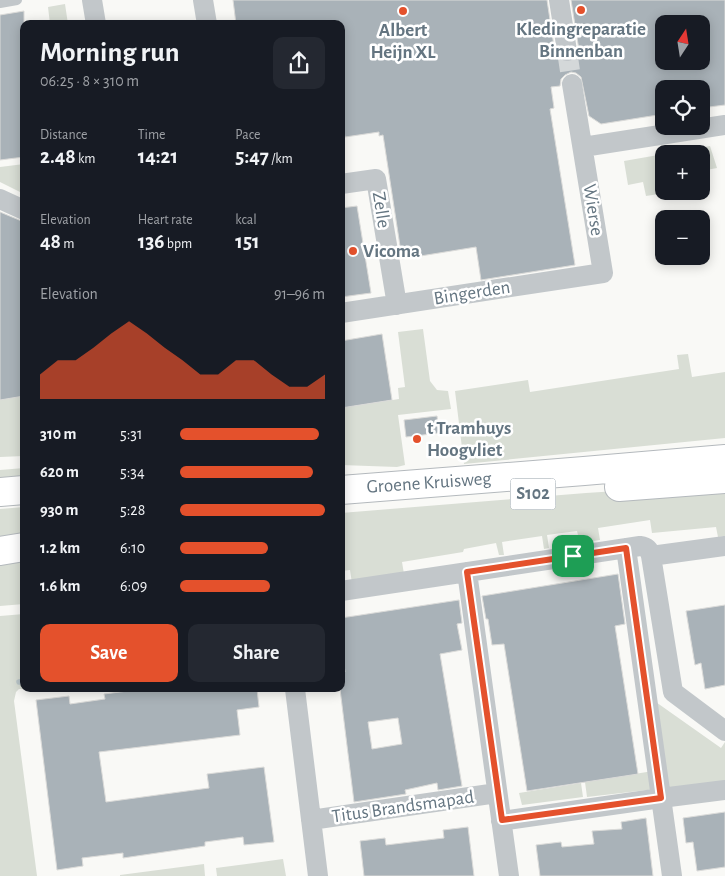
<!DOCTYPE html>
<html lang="en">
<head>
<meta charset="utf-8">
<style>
	:root { --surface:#171b24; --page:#242831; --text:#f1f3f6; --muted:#9ea1a6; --accent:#e4512c }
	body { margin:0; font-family:"Alegreya Sans",sans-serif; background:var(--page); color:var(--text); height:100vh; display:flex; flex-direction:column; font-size:19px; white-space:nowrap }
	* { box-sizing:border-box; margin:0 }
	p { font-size:16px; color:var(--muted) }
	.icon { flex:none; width:28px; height:28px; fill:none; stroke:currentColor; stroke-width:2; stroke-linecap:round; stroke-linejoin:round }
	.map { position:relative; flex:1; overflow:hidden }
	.panel { position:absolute; left:20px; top:20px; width:325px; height:672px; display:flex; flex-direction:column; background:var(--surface); border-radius:10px; box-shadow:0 2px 12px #0003 }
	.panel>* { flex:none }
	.needle { width:32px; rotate:12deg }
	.controls { position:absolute; left:655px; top:15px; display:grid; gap:10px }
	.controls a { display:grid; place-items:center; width:55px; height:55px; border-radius:10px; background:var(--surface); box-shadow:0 2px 12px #0003; font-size:25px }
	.pin { position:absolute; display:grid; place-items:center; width:42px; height:42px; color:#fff; margin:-21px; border-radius:10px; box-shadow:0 2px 8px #0006 }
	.round { display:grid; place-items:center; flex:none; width:52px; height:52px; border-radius:10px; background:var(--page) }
	.summary { display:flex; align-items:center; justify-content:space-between; height:85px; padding:0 20px }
	h1 { font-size:28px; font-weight:700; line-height:38px }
	.metrics { display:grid; grid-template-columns:repeat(3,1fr); gap:8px; height:85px; padding:5px 20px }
	.metrics div { display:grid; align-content:center }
	.metrics b { font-size:21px; font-weight:700 }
	.metrics small { font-size:14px; font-weight:400 }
	.metrics p { font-size:14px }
	.chart { height:140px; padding:10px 20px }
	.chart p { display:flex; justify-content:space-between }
	.chart svg { width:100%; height:90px; margin-top:5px; fill:var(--accent); opacity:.7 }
	.button { display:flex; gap:10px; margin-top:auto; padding:10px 20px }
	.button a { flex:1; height:58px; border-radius:10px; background:var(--accent); color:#fff; font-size:20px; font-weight:700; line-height:58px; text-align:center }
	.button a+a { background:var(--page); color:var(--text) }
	ul { padding:0 20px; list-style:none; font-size:16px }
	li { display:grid; grid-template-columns:80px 60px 1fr; align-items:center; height:38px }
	li i { height:12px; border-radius:6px; background:var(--accent) }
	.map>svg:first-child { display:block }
	.green { fill:#d9ded5 }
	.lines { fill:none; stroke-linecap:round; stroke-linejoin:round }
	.stream { stroke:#bac6ca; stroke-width:5.5 }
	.building { fill:#a9b2b8; stroke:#dbdbd9; fill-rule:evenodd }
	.street-tunnel { stroke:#d4d8d9; stroke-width:20; stroke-dasharray:20 10; stroke-linecap:butt }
	.primary-casing { stroke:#b4b9bd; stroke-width:30 }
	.lane { stroke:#c2c7ca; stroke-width:10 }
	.street { stroke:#c2c7ca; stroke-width:20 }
	.primary { stroke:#fff; stroke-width:28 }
	.route-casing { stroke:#fff; stroke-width:10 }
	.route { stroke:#e4512c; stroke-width:6 }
	.poi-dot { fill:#e4512c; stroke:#fff; stroke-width:2 }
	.labels { text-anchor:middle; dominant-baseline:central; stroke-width:5; stroke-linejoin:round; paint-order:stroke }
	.shield { fill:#fff; stroke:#929ea7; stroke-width:1 }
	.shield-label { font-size:18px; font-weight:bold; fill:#647581 }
	.poi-label { font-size:19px; font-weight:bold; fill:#647581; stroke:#fff }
	.street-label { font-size:19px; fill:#647581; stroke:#fff }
</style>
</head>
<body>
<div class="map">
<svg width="725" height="876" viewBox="0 0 725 876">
	<rect width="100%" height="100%" fill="#f9f9f6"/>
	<path class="green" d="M65,4l3,20h-18l-2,-17z
		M710,146l7,22 -16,3v-17h-36z
		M664,154c0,12 -4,30 1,39l-19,3 -3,-14 -15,3 -4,-24z
		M24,164v30l-24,-12v-15z
		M423,329l7,52 7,9 11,1 3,18 -53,6 7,50 -8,2 -56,-2v-57l58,-9 -1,-11 7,-1 -7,-55z
		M688,354l4,23 33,-5v66l-261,26 -9,-73 73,-11 2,12 149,-23 -2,-14z
		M0,380l24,6v70l-24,1z
		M24,468v11l-24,2v-11z
		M725,484v52l-7,1 -2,-10 -64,6 -2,-13 -52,8 2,12 -20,3 -3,-12 -30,4 2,13 -5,1 -2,-13 -40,6 2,13h-5l-3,-12 -32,6 -1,3 -61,10 2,12 -52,9 -2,-13 -9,1v-58l245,-20z
		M24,507v32l-24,5v-35z
		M24,558v46l-24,2v-43z
		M24,614l1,75h-6l-3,3 -2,9 23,175h-37v-260z
		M653,700l68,48 4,-6v42l-58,7z
		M653,771l3,18 -69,8 -2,-15z
		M581,783l2,14 -61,8 -3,-12z
		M283,859l3,17h-69l-1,-8z
		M204,864l1,12h-85v-1z"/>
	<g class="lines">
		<path class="stream" d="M19,682l5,-1"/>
	</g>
	<path class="building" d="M233,0h314l8,53 3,6 5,3 5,1 7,-3 3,-5 1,-5 -8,-50h154v105l-24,3v-19h-37v25l-63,10 -12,-8 -8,-39 -5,-4 -5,-1 -6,3 -4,4 -1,7 -9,1 3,21 -4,1 25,156 -94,15 -5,-33 -74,12 -19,-124 -4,1v-4l-34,5 -4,-23v-90h-105zM664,24h37v37h-37z
		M24,11v146l-24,3v-145z
		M357,206l14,87 -30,4v-89z
		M0,212l24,10v174l-24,4z
		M382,334l10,66 -51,8v-67z
		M437,416l2,17 -33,4 -2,-17z
		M618,574l7,50 -10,2 23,148 -111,17 -23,-147 -12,1 -4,-26h-2l-4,-23z
		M459,600l3,23 -5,1 5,26 -22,4 22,132 -24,4 -1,-7 -32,7 1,4 -52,8 -14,-113 1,-17h4l-4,-30v-24zM398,718l4,26 -30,5 -4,-27z
		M725,605v80l-20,4 -4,-26 -6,2 -9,-54z
		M144,689h113l2,18 -22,3 3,25 -141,17 7,50 103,-14 -2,-14 57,-7 10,75 -30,3 -1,-8 -38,5v4l-82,12v-5l-41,5 1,8 -26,4 -21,-170 33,-4 1,8 35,-5 -1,-5z
		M725,812v55l-28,4 -4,-29 -7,1 -3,-25z
		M646,818l7,58h-113l-4,-31 25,-3 1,5 32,-3 -2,-13 30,-2 -1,-7z
		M468,827l6,49h-110l-4,-35 25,-3 1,7 58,-7 -1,-8z"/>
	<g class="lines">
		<path class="street-tunnel" d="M567,51l5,33"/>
		<g class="primary-casing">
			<path id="primary" d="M619,487l106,-8
				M341,490l243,-19 141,-12
				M0,492l24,-2
				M0,551l24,-4"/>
		</g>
		<path class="lane" d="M0,3l17,-3"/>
		<path class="street" d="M92,0l4,24
			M203,0l4,24
			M559,0l8,51
			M583,147l142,-22
			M341,184l35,-5 21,126
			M0,199l24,11
			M341,313l262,-40 -31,-189
			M626,548l46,328
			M651,556l74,-10
			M467,572l42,304
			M341,591l299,-45c7,1 9,3 11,10l22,136 52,39
			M295,689l23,187
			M311,820l186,-27
			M501,821l160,-23 64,-8"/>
		<use href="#primary" class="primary"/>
	</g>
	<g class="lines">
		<g class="route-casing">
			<path id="route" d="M626,548l35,250 -159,22 -35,-248z"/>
		</g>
		<use href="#route" class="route"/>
	</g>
	<g class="poi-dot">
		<circle cx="581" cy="10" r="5"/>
		<circle cx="403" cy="11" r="5"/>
		<circle cx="353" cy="251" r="5"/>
		<circle cx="417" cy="439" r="5"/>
	</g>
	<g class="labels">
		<rect class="shield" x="510.5" y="478.5" width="45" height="31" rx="4"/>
		<g class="shield-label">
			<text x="533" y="494">S102</text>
		</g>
		<g class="poi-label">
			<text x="581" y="29">Kledingreparatie<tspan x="581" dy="22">Binnenban</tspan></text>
			<text x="403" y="30">Albert<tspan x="403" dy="22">Heijn XL</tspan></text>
			<text x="363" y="251" text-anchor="start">Vicoma</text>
			<text x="427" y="428" text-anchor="start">t Tramhuys<tspan x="427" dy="22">Hoogvliet</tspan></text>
		</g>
		<g class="street-label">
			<text transform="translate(381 210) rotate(81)">Zelle</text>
			<text transform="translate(593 210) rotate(81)">Wierse</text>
			<text transform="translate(472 293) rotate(-9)">Bingerden</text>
			<text transform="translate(429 483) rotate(-4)">Groene Kruisweg</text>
			<text transform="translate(403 807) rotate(-8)">Titus Brandsmapad</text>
		</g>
	</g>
</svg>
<div class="controls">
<a><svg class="needle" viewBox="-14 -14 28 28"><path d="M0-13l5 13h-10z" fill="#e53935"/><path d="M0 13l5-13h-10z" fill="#9ea1a6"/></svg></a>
<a><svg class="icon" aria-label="locate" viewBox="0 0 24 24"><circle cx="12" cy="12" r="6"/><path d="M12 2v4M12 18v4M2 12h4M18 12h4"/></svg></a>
<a>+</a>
<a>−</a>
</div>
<div class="pin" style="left:573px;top:556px;background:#1e9e55"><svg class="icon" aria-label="arrive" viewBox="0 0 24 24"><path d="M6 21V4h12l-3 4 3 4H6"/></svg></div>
<section class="panel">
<div class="summary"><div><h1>Morning run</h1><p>06:25 · 8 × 310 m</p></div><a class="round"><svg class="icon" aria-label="share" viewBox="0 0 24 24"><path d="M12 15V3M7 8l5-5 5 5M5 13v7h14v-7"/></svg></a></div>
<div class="metrics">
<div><p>Distance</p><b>2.48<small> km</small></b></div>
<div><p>Time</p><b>14:21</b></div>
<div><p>Pace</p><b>5:47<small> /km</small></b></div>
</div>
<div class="metrics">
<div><p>Elevation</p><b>48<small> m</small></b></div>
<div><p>Heart rate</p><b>136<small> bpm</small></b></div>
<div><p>kcal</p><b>151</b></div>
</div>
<div class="chart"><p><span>Elevation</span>91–96 m</p>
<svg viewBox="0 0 160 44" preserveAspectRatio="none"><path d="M0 44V32L10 25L20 25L30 19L40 12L50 6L60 12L70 19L80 25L90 32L100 32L110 25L120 25L130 32L140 38L150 38L160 32V44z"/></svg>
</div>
<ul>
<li><b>310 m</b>5:31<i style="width:96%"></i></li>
<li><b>620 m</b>5:34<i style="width:92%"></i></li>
<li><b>930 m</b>5:28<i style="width:100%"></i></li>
<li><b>1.2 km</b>6:10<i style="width:61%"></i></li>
<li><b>1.6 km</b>6:09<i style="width:62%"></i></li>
</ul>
<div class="button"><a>Save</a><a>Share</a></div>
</section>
</div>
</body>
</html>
